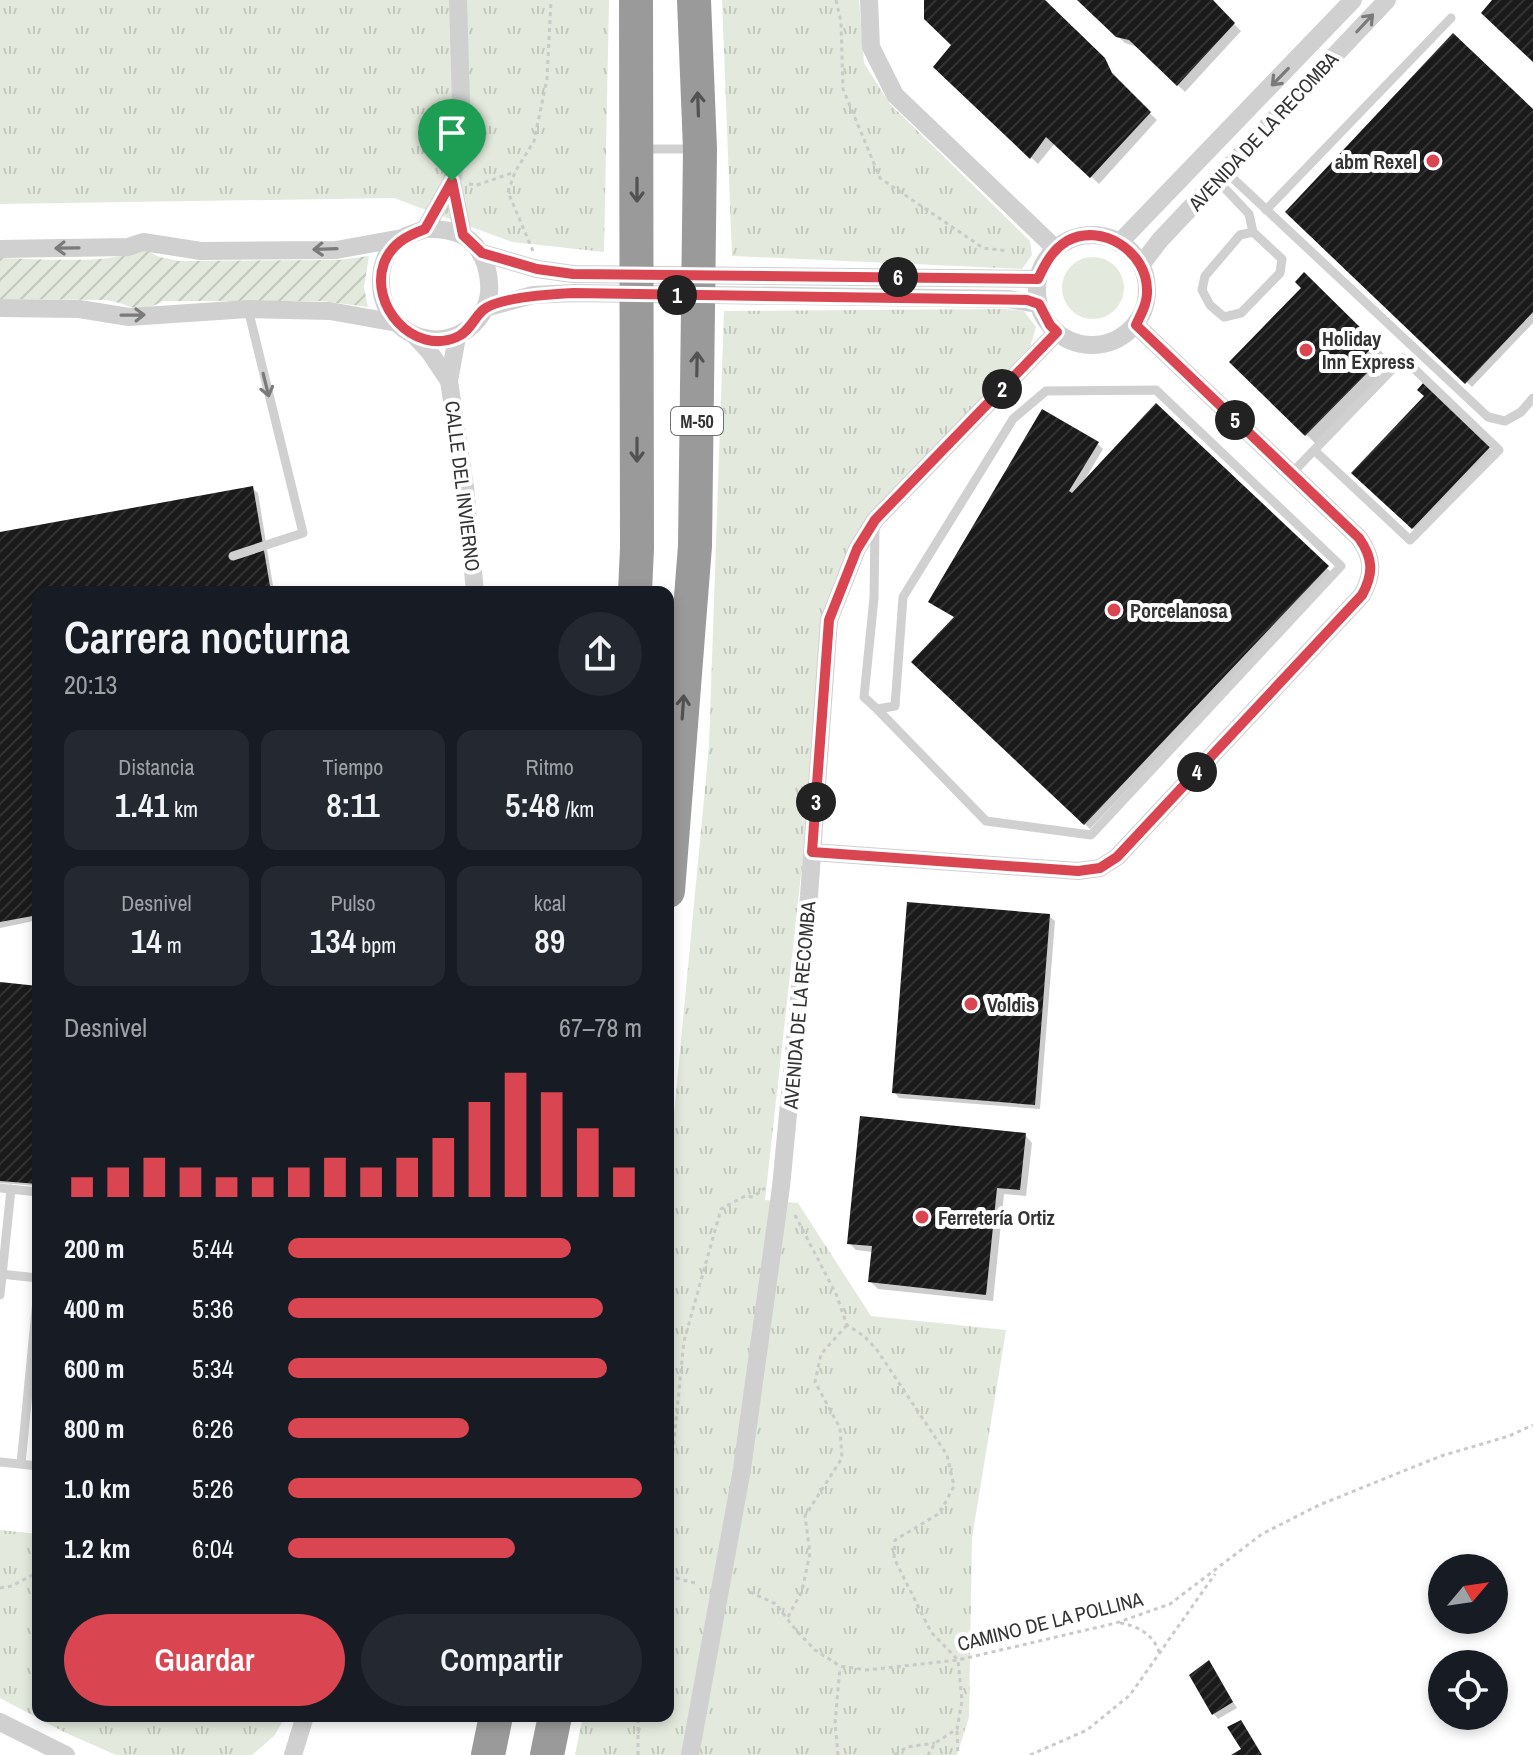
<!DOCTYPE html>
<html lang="es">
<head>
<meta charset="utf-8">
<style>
	:root { --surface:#171b24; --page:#242831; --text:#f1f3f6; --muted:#9ea1a6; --accent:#d94652 }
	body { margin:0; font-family:"Archivo Narrow",sans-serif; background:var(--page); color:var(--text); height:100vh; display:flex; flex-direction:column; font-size:30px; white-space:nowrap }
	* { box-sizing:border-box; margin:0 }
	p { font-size:26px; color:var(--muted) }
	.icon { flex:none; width:44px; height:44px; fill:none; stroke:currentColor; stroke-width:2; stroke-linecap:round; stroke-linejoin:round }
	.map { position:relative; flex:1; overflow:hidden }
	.drawer { position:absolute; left:32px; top:586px; width:642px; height:1136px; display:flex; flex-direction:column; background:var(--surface); border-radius:16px; box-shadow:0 4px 12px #0003 }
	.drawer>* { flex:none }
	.needle { width:52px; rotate:61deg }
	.controls { position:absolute; left:1428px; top:1554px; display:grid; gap:16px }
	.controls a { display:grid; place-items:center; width:80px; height:80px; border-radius:50%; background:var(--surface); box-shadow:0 4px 12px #0003; font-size:40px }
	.pin { position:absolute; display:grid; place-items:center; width:68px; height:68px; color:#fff; margin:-82px -34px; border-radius:50% 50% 50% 0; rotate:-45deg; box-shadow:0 0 8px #0007 }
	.pin .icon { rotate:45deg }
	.km { position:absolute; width:40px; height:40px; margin:-20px; border-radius:50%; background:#222; color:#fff; font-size:22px; line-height:40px; text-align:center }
	.round { display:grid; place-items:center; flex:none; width:84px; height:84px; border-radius:42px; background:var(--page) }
	.headline { display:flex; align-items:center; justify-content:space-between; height:136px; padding:0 32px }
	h1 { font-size:44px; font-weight:600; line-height:60px }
	.metrics { display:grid; grid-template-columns:repeat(3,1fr); gap:12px; height:136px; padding:8px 32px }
	.metrics div { display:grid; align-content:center; border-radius:16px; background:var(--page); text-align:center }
	.metrics b { font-size:34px; font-weight:600 }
	.metrics small { font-size:22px; font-weight:400 }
	.metrics p { font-size:22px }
	.chart { height:224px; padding:16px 32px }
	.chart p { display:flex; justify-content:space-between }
	.chart svg { width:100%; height:144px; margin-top:8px; stroke:var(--accent); stroke-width:6 }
	.cta { display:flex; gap:16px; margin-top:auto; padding:16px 32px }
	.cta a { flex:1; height:92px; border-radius:48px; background:var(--accent); color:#fff; font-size:32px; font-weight:600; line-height:92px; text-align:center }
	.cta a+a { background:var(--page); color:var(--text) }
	ul { padding:0 32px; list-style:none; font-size:26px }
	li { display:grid; grid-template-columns:128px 96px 1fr; align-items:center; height:60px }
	li i { height:20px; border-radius:10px; background:var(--accent) }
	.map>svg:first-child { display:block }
	.grass { fill:#e3e9dc }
	.park { fill:url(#park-tufts) }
	.garden { fill:url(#garden-furrows) }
	.shadow { fill:#0003 }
	.building { fill:url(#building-hatch) }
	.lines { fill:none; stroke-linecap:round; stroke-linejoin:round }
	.path { stroke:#cacaca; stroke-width:3; stroke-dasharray:4 4; stroke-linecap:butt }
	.lane { stroke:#d0d0d0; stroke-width:9 }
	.street { stroke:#d0d0d0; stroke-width:18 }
	.highway { stroke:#9a9a9a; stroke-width:34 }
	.oneway { stroke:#7a7a7a }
	.oneway2 { stroke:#525252 }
	.route-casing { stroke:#fff; stroke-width:16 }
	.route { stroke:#d94652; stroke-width:10 }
	.poi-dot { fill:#d94652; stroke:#fff; stroke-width:3 }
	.labels { text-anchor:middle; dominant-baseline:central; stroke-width:8; stroke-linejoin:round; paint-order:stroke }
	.shield { fill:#fff; stroke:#707070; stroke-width:2 }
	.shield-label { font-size:18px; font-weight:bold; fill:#333 }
	.street-label { font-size:20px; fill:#333; stroke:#fff }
	.poi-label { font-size:20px; font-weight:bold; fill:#333; stroke:#fff; text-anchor:start }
</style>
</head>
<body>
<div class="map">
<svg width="1533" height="1755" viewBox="0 0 1533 1755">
	<defs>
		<pattern id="park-tufts" width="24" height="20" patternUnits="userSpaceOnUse" patternTransform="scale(2)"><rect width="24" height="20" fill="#e3e9dc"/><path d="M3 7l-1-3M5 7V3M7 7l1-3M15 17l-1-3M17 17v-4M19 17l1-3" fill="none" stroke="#c3c8bd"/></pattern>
		<pattern id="garden-furrows" width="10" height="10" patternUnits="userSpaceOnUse" patternTransform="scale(2)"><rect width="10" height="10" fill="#e3e9dc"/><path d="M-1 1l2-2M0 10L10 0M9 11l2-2" fill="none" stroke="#c3c8bd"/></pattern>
		<pattern id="building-hatch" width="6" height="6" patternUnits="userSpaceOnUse" patternTransform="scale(2)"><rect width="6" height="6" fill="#1a1a1a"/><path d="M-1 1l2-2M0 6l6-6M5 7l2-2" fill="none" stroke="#333"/></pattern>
	</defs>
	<rect width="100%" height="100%" fill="#fff"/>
	<path class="grass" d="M1062 288a31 31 0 1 1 62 0a31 31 0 1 1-62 0Z"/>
	<path class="park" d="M0,0h609l-5,252 -92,-10 -118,-44 -394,6z
		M722,0h137l5,63 26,41 140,137 2,14 -10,14 -290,-13z
		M1006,309l18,2 12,16 -6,20 -158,166 -38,69 -13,47 -15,201 -41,370 33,3 73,113 135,14 -34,208 -3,179 -12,38h-382l8,-39h85v-538l41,-432 15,-435z
		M0,1530l38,4v182h248l-12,20 -22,19h-136l-52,-23 -64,-34z"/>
	<path class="garden" d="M148,251l11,6 20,4 160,-1 30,-4 -5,31 4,20 -46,-6h-159c-29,16 -31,2 -58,-1l-105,-1v-41c33,1 67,3 100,1 17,-1 31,-7 48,-8z"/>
	<path class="shadow" d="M926,0h116l71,83 4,-1 -6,-16 7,17 39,37 -58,64 -44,-41 -17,21 -102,-97 18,-22z
		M1079,0h131l31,31 -56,61 -46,-45 -14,-4z
		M1533,112v211l-61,64 -185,-175z
		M1304,275l82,81 -13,14 10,10 -65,66 -86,-84 72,-73z
		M1424,385l73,70 -77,80 -66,-62 73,-76z
		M1156,406l176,167 -242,256 -176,-167 42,-44 -25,-16 167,-158 5,5 -19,32z
		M252,488l6,5 16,99h-236v328l-38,8v-394z
		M1049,916l6,5 -15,188 -141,-11 -5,-6z
		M0,984l38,4v198l-38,-3z
		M1025,1135l7,8 -6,53 -22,-2 -11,107 -115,-12 -8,-8 3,-29 -17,-2 -7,-7z
		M1209,1663l28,45 -19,11 -5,-6z"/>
	<path class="building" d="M924,0h121l60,58 7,15 39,39 -61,66 -44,-41 -16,22 -97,-92 18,-22 -27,-26z
		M1077,0h136l22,23 -58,63 -48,-46 -13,-3z
		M1492,0h41v62l-52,-49z
		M1453,33l80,76v203l-68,72 -180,-172z
		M1304,272l72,71 -13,14 10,10 -68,69 -76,-74 72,-74 -6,-6z
		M1424,382l67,64 -79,83 -61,-56 73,-77 -7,-6z
		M1156,403l173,163 -245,259 -173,-163 43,-45 -26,-15 114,-193 57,33 -30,49 3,2z
		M253,486l18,106h-233v323l-38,7v-390z
		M907,902l143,12 -15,191 -143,-12z
		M0,982l38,4v198l-38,-3z
		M860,1116l166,17 -6,57 -23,-2 -11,107 -118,-13 4,-36 -25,-2z
		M1209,1660l24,42 -21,13 -23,-40z
		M1241,1720l21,35h-31l10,-6 -14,-22z"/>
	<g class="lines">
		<path class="path" d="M836,0l5,22 2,67 37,89 103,70 25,3
			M469,184l8,1 38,-13
			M533,251l-25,-59 7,-20 19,-31 13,-62 4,-79
			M795,1215l41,79 11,31 17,11 13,14 70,105 7,31 -14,27 -45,27 -1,18 37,74 27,28 4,41 -5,28 -22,14 -7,12
			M668,1500l16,-159 37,-132 24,-13 8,1 12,-9
			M668,1576l27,7
			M0,1588l12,-2 26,-14
			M750,1592l26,12 19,25 20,21 25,16 27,4 91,-10 158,-37 54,-19 92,-70 57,-29 122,-49 68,-20 24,-11
			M788,1617l14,-26 8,-38 -5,-37 37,-58 -2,-30 -25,-46 6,-28 26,-29
			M1120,1623c18,3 33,11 39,29
			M957,1731l1,24
			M638,1755v-39
			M838,1755l-3,-32 5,-56
			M895,1755l12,-8 28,-4
			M1030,1755l57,-25 43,-35 85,-121"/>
		<path class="lane" d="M643,149h49
			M1225,171l263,246 17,4 16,-9 12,-14
			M1217,180l32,34 4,18 -13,3 -35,41 -3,14 8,15 14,12 17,-4 39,-40 2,-14 -29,-27
			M1266,210l185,-192
			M1292,473l111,-115 96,92 -89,90 -96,-90
			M875,527l-1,71 -10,99 13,12 18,-3 8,-109 110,-178 33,-28 110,-1 185,176 -250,269 -105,-14 -109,-112
			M233,556l70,-23 -55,-224
			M0,1188l38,4
			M0,1274l38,4
			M0,1295l11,-106
			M0,1462l38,4
			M21,1464l17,-174"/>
		<path class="street" d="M869,0l2,47 24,48 161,154
			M452,181l11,54
			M425,229c30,-1 52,7 61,37 4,14 5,29 -1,42 -16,34 -60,42 -87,16 -23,-22 -24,-67 4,-86 7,-4 16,-6 23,-9z
			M425,229l27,-48 3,-15 6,-63 -3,-103
			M1037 290a55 55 0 1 1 110 0a55 55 0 1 1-110 0Z
			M1119,243l234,-243
			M0,249l128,-2 15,-5 58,9 135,-1 66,-12
			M482,253l55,16 36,5 465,5
			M1141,265l19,-25 227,-240
			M0,308l79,1 50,8 119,-8 82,2 67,12
			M485,308l48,-13 41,-2 434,6 31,5
			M415,336l14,15 20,30
			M457,337l-8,44 16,106 10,105
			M812,852l266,19 22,-3 17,-11 245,-262c12,-22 11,-37 -3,-57l-223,-213
			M0,1722l66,33
			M293,1755l12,-39
			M690,1755l52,-286 39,-282 28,-291 20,-276 28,-71 18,-29 182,-188"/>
		<path class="highway" d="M635,592l2,-44 -1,-548
			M668,891l27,-345 5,-397 -6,-149
			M488,1755l8,-39
			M547,1755l8,-39"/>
	</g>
	<defs><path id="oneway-shaft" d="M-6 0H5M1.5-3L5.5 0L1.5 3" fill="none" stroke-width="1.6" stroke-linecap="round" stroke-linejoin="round" transform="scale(2)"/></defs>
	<g class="oneway">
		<use href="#oneway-shaft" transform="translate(1365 23) rotate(-47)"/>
		<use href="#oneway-shaft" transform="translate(1280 77) rotate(134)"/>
		<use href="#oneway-shaft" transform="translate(67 248) rotate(179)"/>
		<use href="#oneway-shaft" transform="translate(325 249) rotate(178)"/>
		<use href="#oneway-shaft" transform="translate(133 315) rotate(-1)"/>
		<use href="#oneway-shaft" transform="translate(266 385) rotate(76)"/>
	</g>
	<g class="oneway2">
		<use href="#oneway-shaft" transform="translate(698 104) rotate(-92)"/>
		<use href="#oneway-shaft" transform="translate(637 190) rotate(90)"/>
		<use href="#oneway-shaft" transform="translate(697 364) rotate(-89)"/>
		<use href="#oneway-shaft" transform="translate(637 450) rotate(90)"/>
		<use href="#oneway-shaft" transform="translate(683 707) rotate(-86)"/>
	</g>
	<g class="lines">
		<g class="route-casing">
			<path id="route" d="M452,181l11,54 19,18 55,16 36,5 465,5c7,-15 14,-29 29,-38 35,-19 80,11 80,49 1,12 -6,24 -11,35l223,213c14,20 15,35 3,57l-245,262 -17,11 -22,3 -266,-19 17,-232 28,-71 18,-29 182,-188 -7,-7 -11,-21 -12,-4 -453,-7c-21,1 -75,4 -91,17 -9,8 -14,22 -26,27 -44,19 -88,-32 -73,-74 8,-20 23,-27 41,-34z"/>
		</g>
		<use href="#route" class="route"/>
	</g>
	<g class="poi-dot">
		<circle cx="1433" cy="161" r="8"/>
		<circle cx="1306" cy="350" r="8"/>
		<circle cx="1114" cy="610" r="8"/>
		<circle cx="971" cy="1004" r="8"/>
		<circle cx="922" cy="1217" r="8"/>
	</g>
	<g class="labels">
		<rect class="shield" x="671" y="407" width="52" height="28" rx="6"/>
		<g class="shield-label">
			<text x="697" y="421">M-50</text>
		</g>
		<g class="street-label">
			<text transform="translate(1263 131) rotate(-47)">AVENIDA DE LA RECOMBA</text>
			<text transform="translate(463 486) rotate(83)">CALLE DEL INVIERNO</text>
			<text transform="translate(799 1005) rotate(-85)">AVENIDA DE LA RECOMBA</text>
			<text transform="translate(1050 1621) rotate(-14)">CAMINO DE LA POLLINA</text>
		</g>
		<g class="poi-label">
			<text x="1417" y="161" text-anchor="end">abm Rexel</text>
			<text x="1322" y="338">Holiday<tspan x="1322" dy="23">Inn Express</tspan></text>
			<text x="1130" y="610">Porcelanosa</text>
			<text x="987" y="1004">Voldis</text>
			<text x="938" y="1217">Ferretería Ortiz</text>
		</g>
	</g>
</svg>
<div class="controls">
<a><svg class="needle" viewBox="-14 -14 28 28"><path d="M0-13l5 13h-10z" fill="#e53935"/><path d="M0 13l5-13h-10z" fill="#9ea1a6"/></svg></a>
<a><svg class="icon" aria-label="locate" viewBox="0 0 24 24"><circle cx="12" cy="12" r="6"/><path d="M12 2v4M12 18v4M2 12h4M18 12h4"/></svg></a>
</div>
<div class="pin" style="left:452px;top:181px;background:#1e9e55"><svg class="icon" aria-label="arrive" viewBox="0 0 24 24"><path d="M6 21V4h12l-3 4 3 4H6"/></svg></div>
<b class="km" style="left:677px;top:295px">1</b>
<b class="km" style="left:1002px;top:389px">2</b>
<b class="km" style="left:816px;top:802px">3</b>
<b class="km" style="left:1197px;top:772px">4</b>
<b class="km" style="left:1235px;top:420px">5</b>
<b class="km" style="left:898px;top:277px">6</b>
<section class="drawer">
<div class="headline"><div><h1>Carrera nocturna</h1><p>20:13</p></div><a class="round"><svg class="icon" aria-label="share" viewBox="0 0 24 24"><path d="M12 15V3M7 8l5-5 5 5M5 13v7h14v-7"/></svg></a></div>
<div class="metrics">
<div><p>Distancia</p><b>1.41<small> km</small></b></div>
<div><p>Tiempo</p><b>8:11</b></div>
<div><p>Ritmo</p><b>5:48<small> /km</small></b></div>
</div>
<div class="metrics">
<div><p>Desnivel</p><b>14<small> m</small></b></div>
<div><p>Pulso</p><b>134<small> bpm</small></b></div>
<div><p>kcal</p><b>89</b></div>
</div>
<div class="chart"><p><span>Desnivel</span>67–78 m</p>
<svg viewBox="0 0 160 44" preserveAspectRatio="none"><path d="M5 44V38M15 44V35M25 44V32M35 44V35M45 44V38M55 44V38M65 44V35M75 44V32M85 44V35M95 44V32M105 44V26M115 44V15M125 44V6M135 44V12M145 44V23M155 44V35"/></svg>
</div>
<ul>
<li><b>200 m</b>5:44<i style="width:80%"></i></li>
<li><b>400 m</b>5:36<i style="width:89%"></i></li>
<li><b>600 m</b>5:34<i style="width:90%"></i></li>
<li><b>800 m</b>6:26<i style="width:51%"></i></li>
<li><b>1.0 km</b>5:26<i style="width:100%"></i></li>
<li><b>1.2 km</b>6:04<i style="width:64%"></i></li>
</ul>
<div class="cta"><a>Guardar</a><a>Compartir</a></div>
</section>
</div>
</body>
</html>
